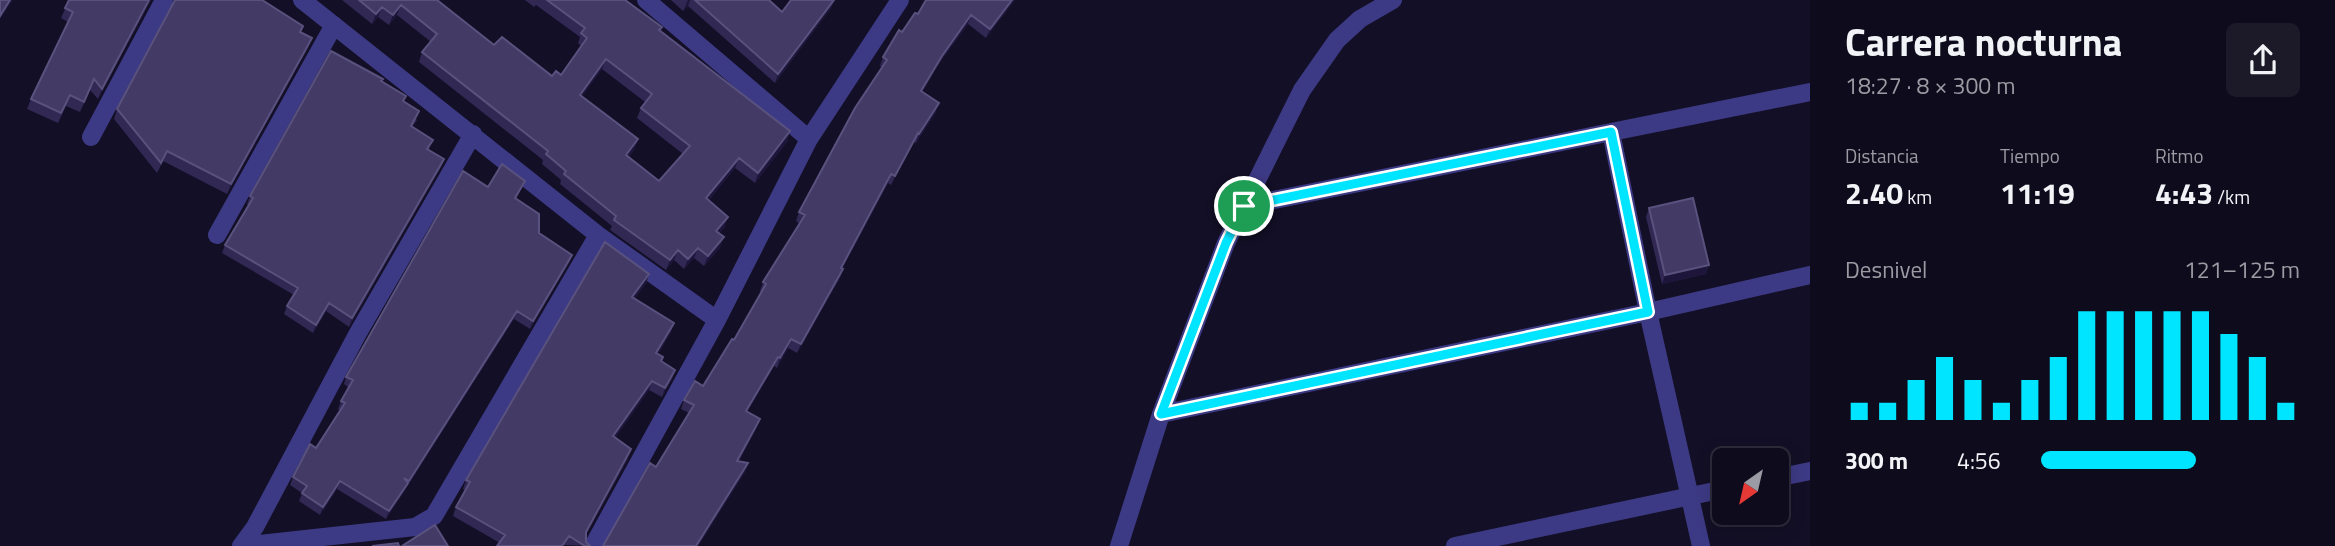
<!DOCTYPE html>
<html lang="es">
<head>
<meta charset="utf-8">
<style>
	:root { --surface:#0e0b1c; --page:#1c1929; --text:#f1f3f6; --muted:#9b9ba3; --line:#2e2b3b; --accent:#00e5ff }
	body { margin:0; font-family:"Titillium Web",sans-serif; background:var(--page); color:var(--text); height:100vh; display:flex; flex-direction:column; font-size:26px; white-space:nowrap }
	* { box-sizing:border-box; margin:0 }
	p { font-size:23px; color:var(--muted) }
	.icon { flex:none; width:38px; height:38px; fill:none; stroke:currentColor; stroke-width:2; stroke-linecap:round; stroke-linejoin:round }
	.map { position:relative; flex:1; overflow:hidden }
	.panel { display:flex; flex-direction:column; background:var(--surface); width:525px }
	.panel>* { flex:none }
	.needle { width:46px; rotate:214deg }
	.fabs { position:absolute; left:1712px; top:448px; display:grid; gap:14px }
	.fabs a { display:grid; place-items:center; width:77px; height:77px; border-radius:10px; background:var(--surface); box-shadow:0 4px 18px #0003,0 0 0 2px var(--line); font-size:35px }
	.pin { position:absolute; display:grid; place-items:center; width:60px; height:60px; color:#fff; margin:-30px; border:4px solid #fff; border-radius:50%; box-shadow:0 2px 7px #0007 }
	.round { display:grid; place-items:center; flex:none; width:74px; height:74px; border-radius:10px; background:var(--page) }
	.summary { display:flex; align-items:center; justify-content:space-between; height:119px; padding:0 35px }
	h1 { font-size:38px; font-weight:700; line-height:52px }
	.stats { display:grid; grid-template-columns:repeat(3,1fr); gap:10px; height:119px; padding:7px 35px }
	.stats div { display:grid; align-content:center }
	.stats b { font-size:30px; font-weight:700 }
	.stats small { font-size:19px; font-weight:400 }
	.stats p { font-size:19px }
	.chart { height:196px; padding:14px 35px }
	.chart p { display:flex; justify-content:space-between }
	.chart svg { width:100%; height:126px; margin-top:7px; stroke:var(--accent); stroke-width:6 }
	ul { padding:0 35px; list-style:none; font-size:23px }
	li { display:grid; grid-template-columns:112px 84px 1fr; align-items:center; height:52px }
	li i { height:18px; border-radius:9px; background:var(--accent) }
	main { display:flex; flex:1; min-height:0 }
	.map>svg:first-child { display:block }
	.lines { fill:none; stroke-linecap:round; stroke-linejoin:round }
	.minor { stroke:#3d3a85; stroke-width:18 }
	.wall { fill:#312854; fill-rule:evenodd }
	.shaded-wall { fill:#1d163a }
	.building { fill:#433a66; stroke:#5a527e; stroke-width:2; fill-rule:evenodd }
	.route-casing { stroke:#fff; stroke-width:14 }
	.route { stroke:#00e5ff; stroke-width:9 }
</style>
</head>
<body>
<main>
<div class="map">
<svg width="1810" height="546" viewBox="0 0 1810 546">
	<rect width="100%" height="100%" fill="#130f26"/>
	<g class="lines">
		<path class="minor" d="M302,0l296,235 119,85
			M646,0l163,139
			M1611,132l37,180 53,234
			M91,137l73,-137
			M1244,206l566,-114
			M217,235l117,-210
			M1161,414l487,-102 162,-37
			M1776,478l34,-7
			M241,546l174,-19 19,-11 164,-281
			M241,546l14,-19 103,-194 115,-199
			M593,546l124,-226 92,-181 91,-139
			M1119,546l42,-132 65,-171 49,-99 27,-54 35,-50 23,-21 33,-19
			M1455,546l269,-57"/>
	</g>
	<path class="wall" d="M69,0h82l-53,99 -8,-9 -10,22 -14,-6 -8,17 -31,-14 4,-10 37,-77 -7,-4z
		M342,0h95l57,45 58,31 9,-1 20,-29 -3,-3 2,-6 -44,-32 -2,2 -9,-7h100l37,27 -1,4 129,100 -3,11 -32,41 -20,-15 -26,32 16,27 -6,6 1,15 -16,18 -10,-8 -10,11 -10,-9 -8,10 -56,-40 2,-4 -52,-42 1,-4 -19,-16 1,-4 -124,-98 3,-10 9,-10 -34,-27 -8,10 -11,-8 -6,7zM602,69l43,33 -4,6 -4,10 46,36 -24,27 -30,-24 5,-7 4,-11 -56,-43z
		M671,0h98l13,12 52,-12 -3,8 -56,75 -87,-77 -5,5z
		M1015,0l-29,38 -18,-14 -30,41 -16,27 14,20 -20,31 -2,-1 -23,43 -3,-2 -46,86h1l-3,9 -43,75 -9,-5 -11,20 -3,-2 -27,46 9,17 -17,32 9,2 -3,9 -47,74h-95l53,-79 33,-54 -8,-4 3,-9 19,-14 31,-46 28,-48 -2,-1 3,-9 37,-58 -4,-3 3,-9 83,-144 -2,-2 3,-9 19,-25 16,-18z
		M301,32l7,16 -81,146 -64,-33 -6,12 -43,-54 3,-10z
		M382,82l22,20 13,18 -5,7 18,21 -2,2 16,9 -3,8 -92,160 -23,-16 -13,22 -29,-19 3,-8 7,-11 -72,-42 3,-8 23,-40 -1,-1 3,-8z
		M525,181l-9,18 23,34 33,22 -3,8 -39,66 -16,-10 -128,200 -49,-30 -17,26 -21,-14 3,-8 -12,-8 3,-8 23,-29 24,-38 -2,-1 3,-8 8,-13 -5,-4 2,-7 142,-190z
		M1649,208l60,57 -3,9 -44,10 -16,-67z
		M649,274l-3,9 -12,16 40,24 -3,9 -13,22 4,8 13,8 -3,9 -10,18 -13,-7 -34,48 13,21 -42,76v7l4,4 -90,-3 -47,-27 3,-9 9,-17 -2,-1 3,-9z"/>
	<path class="shaded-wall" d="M10,0h3l-13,19v-3z
		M149,0h2l-53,99 4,-10z
		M688,0h2l-2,6 -5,5z
		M834,0l-3,8 -56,75 3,-9z
		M1012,0h3l-29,38 4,-9z
		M401,5l-4,10 -8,10 4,-10z
		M382,7l-4,10 -6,7 4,-10z
		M971,15l-3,9 -30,41 -20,35 3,-9 21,-35z
		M312,38l-4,10 -81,146 4,-10z
		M606,59l-4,10 -26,36 4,-10z
		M939,103l-3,9 -20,31 3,-9z
		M790,131l-3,11 -32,41 3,-10z
		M918,133l-4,9 -23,43 4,-9z
		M638,139l-4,11 -11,15 3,-10z
		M739,158l-4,10 -33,40 4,-10z
		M444,159l-3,8 -92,160 3,-9z
		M891,174l-3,9 -50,94 3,-9z
		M728,217l-3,10 -13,14 4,-10z
		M724,237l-4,11 -16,18 4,-10z
		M698,248l-4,10 -10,11 4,-10z
		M678,250l-4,10 -8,10 4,-10z
		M572,255l-3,8 -39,66 3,-8z
		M1709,265l-3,9 -44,10 3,-9z
		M843,269l-3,9 -43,75 4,-9z
		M649,274l-3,9 -18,23 4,-9z
		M329,303l-3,8 -13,22 3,-8z
		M517,311l-3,8 -108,170 3,-8z
		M674,323l-3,9 -18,30 3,-9z
		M791,339l-3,9 -11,20 3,-10z
		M778,357l-4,9 -31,54 3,-9z
		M675,370l-3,9 -10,18 3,-9z
		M652,381l-3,9 -39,55 3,-9z
		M760,419l-4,10 -22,41 3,-9z
		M631,449l-3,10 -45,82 3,-9z
		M748,463l-3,9 -47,74h-2z
		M340,481l-3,8 -17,26 3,-8z
		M408,483l-3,8 -19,28 3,-8z"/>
	<path class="building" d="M0,0h10l-10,16z
		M69,0h80l-47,89 -8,-10 -10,23 -14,-7 -9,18 -30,-14 42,-87 -8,-4z
		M175,0h87l41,26 -3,6 12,6 -81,146 -64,-33 -6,12 -44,-54z
		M359,0h78l57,45 8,-8 50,39 4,-5 5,4 26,-37 -6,-5 4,-5 -38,-28h78l37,27 -3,3 131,101 -32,42 -19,-15 -33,40 22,19 -12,14 8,6 -16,19 -10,-8 -10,11 -10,-9 -8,10 -56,-40 2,-4 -52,-42 2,-3 -20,-17 2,-3 -126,-99 15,-18 -36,-29 -8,10 -11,-8 -6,7zM606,59l46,35 -11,14 49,38 -31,35 -33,-26 12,-16 -58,-44z
		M695,0h74l13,12 9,-12h43l-56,74z
		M926,0h86l-22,29 -19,-14 -29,41 -21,35 18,12 -20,31 -1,-1 -23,43 -4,-2 -50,94 2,1 -42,75 -10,-5 -11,19 -2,-1 -32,54 14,8 -23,42 11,2 -52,83h-93l47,-83 6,4 38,-62 -10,-5 11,-19 8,5 29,-47 2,1 32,-56 -3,-2 42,-67 -6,-3 56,-104 32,-48 -4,-3 16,-27 3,2 13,-19 3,1z
		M331,51l52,28 -2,2 25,15 -3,5 16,10 -8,15 22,14 -6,9 17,10 -92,159 -23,-15 -13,22 -29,-19 11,-18 -73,-43 28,-47 -3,-2z
		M502,164l23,17 -10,17 24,16v19l33,22 -39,66 -16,-10 -108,170 -5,-3 4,5 -19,28 -49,-30 -17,26 -21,-14 5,-7 -14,-9 17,-33 6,4 29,-45 -4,-2 12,-21 -7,-3 117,-206 25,16z
		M1693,198l16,67 -44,10 -16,-67z
		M605,242l44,32 -17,23 42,26 -18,30 7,4 -2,4 14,9 -10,18 -13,-7 -39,55 18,13 -45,83v10l4,4h-5l-16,-10 -7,10h-65l8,-11 -49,-28 14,-25 -4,-2z
		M435,525l13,21h-46z
		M398,543l1,3h-27z"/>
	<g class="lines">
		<g class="route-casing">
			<path id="route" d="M1611,132l37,180 -487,102 65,-171 18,-37z"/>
		</g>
		<use href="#route" class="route"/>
	</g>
</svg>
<div class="fabs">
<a><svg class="needle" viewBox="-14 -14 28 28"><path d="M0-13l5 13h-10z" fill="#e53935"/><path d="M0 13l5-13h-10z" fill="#9b9ba3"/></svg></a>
</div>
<div class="pin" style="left:1244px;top:206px;background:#1e9e55"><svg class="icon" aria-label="arrive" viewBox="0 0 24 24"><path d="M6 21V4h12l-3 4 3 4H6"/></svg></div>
</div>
<section class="panel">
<div class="summary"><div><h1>Carrera nocturna</h1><p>18:27 · 8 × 300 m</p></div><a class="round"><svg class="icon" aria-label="share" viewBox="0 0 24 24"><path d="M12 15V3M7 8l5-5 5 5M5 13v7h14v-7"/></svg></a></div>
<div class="stats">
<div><p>Distancia</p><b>2.40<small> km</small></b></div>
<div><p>Tiempo</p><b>11:19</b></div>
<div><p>Ritmo</p><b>4:43<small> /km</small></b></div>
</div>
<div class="chart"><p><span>Desnivel</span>121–125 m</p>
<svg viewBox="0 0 160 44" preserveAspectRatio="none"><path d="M5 44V38M15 44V38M25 44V30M35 44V22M45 44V30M55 44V38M65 44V30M75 44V22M85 44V6M95 44V6M105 44V6M115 44V6M125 44V6M135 44V14M145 44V22M155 44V38"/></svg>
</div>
<ul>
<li><b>300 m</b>4:56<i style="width:60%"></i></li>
</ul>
</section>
</main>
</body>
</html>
